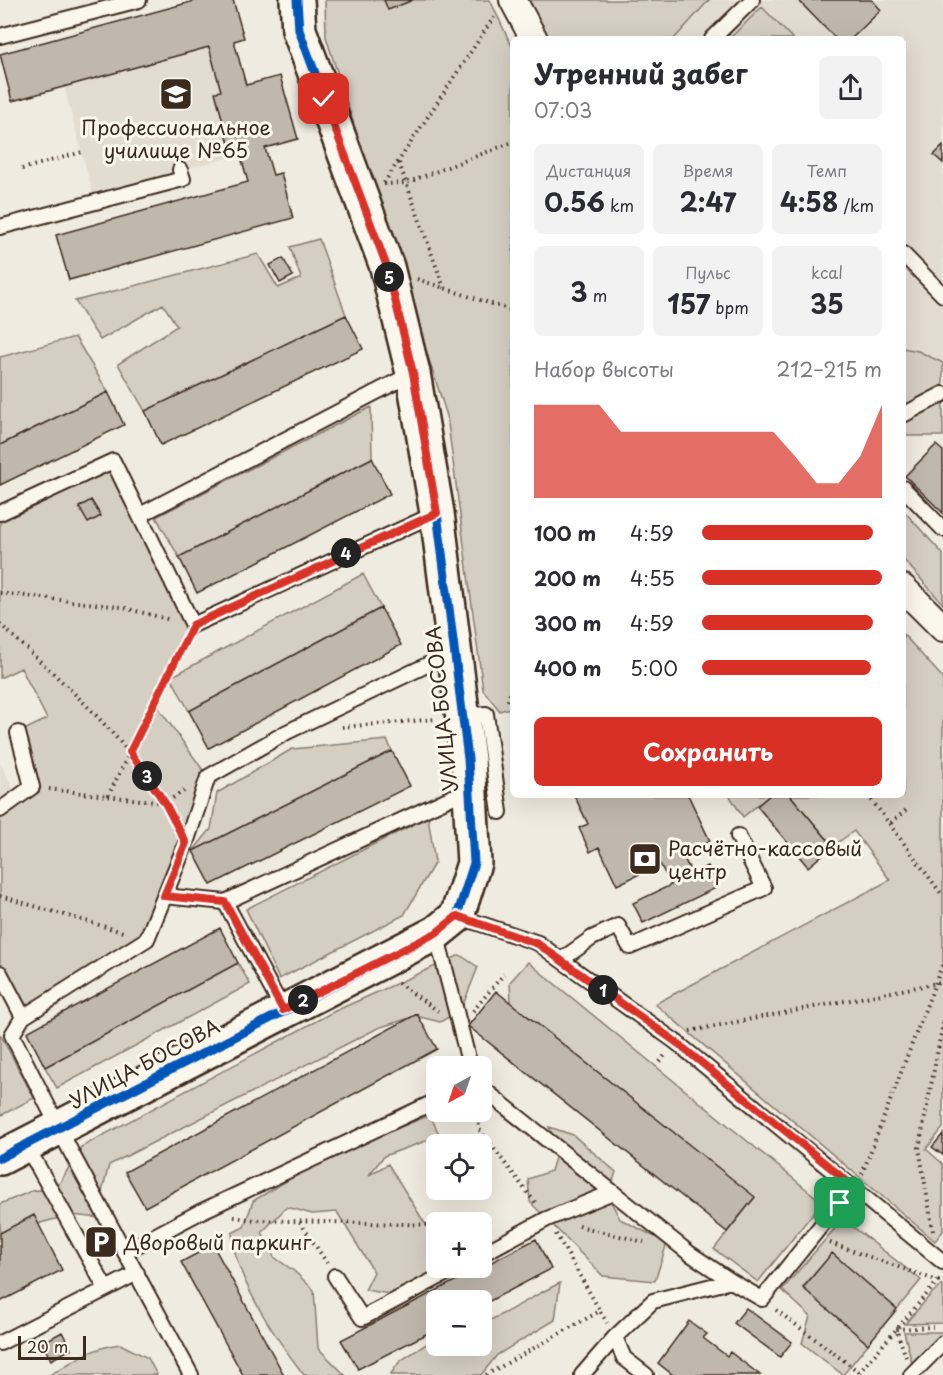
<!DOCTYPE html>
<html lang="ru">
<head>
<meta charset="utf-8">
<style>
	:root { --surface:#fff; --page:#f2f2f3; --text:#2b2b33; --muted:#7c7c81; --accent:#d93025 }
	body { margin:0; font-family:"Playpen Sans",sans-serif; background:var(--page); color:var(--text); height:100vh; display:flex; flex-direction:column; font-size:22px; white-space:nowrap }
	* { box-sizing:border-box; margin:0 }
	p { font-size:20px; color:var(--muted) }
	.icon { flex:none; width:33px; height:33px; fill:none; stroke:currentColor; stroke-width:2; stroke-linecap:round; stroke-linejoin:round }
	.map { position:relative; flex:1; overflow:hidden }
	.side { position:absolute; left:510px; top:36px; width:396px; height:762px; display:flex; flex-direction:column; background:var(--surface); border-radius:9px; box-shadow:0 6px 24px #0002 }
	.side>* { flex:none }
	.needle { width:39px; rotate:220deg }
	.tools { position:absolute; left:426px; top:1056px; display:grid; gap:12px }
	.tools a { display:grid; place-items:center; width:66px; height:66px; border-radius:9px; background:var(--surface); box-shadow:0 6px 24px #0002; font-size:30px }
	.scale { position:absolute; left:18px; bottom:15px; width:68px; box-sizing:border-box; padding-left:6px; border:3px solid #3b2a1e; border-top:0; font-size:16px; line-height:21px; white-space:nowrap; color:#3b2a1e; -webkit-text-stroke:4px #fbf7ec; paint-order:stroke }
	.pin { position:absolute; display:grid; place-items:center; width:51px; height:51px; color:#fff; margin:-26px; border-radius:12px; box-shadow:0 3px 9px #0006 }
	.km { position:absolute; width:30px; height:30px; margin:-15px; border-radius:50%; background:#222; color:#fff; font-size:16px; line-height:30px; text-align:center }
	.round { display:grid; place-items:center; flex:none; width:63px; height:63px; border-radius:9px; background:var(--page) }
	.summary { display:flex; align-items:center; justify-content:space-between; height:102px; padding:0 24px }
	h1 { font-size:27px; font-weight:700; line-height:45px }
	.figures { display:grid; grid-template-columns:repeat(3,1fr); gap:9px; height:102px; padding:6px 24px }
	.figures div { display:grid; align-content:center; border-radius:9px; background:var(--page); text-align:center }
	.figures b { font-size:26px; font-weight:700 }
	.figures small { font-size:16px; font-weight:400 }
	.figures p { font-size:16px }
	.chart { height:168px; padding:12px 24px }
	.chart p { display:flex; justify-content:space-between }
	.chart svg { width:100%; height:108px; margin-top:6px; fill:var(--accent); opacity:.7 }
	.button { display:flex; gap:12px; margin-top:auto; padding:12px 24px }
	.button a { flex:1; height:69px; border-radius:9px; background:var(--accent); color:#fff; font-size:24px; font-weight:700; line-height:69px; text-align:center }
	ul { padding:0 24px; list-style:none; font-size:20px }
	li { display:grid; grid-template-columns:96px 72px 1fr; align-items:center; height:45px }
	li i { height:15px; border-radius:8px; background:var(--accent) }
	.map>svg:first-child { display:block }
	.built { fill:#e2dcd1 }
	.green { fill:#d5cec3; stroke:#887c70; stroke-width:1.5 }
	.building { fill:#c0b8ad; stroke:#3b2a1e; stroke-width:1.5 }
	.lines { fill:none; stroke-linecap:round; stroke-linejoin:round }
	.service-casing { stroke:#3b2a1e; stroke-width:18 }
	.minor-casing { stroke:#3b2a1e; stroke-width:30 }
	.tertiary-casing { stroke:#3b2a1e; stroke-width:38 }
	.path { stroke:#3b2a1e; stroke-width:4; stroke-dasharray:1.5 4.5; stroke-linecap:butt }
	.service { stroke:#fbf7ec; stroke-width:14 }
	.minor { stroke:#fbf7ec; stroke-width:26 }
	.tertiary { stroke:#fbf7ec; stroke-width:33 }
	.cycleway-casing { stroke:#fbf7ec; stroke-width:13 }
	.cycleway { stroke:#0057b8; stroke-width:9 }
	.route-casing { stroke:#fff; stroke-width:12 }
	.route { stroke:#d93025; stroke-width:8 }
	.labels { text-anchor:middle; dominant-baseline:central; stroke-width:6; stroke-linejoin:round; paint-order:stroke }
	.poi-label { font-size:20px; fill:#3b2a1e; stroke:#fbf7ec; text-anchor:start }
	.street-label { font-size:20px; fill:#3b2a1e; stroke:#fbf7ec }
</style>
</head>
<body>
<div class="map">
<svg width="943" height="1375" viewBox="0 0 943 1375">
	<rect width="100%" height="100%" fill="#f0ebe0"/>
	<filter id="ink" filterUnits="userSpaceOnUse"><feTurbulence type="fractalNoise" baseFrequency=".0167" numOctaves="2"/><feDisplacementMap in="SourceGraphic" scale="12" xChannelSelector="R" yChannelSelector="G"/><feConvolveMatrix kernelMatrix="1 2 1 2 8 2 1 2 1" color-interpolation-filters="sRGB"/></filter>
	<g filter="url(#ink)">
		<path class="built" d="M198,0h35l11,38 -10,3 12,44 34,-9 18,63 -205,55 -29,-107 -52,14 -12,-47z
			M657,0h286v371l-40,17v-349h-286z
			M0,763l14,27 -14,8z"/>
		<path class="green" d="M325,0h165l23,49v658l-13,4 -17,-21 -36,-274 -121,-379z
			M519,0h190l-35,39h-136z
			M762,7l31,32h-64z
			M319,239l27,76 -201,96 -27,-47 59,-38 -14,-22 -63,36 -25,-39 183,-47 20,34 23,-10 -11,-31z
			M75,337l33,55 -108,53v-88z
			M903,348l15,3 25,12v73h-40z
			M371,407l1,51 -193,99 -23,-40z
			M113,461l80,164 -38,78 53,74 -61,162 -124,78 -23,-44v-163l32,-23 -14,-54 29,-14 -26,-51 -21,10v-165z
			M903,510l40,44v50l-40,-45z
			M363,574l18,34 -192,103 -18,-34z
			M903,634l40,44v450l-17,21 17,15v67l-8,10 -280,-237 235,-124 -36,-49 -21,15 -43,-51h113z
			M387,740l5,11 -199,100 18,-22 6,-36 75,-44z
			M729,795h41l-27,22z
			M428,817l7,45 -31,53 -125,64 -33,-70z
			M460,955l18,12 -17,43 -21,12 -24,-6 -38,12 -269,137 -7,27 8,27 -40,-4 -70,19v-30l34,-14 21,1 26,-44 252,-135z
			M528,962l294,240 -64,80 -44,-33 40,-51 -243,-195 -1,-21z
			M238,963l12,21 -193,104 -12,-21z
			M0,1034l34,64 -34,18z
			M430,1115l10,21 -56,20 -15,19 19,-11 41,66 7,-3v41h20l-54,28 -37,-6 9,-18 -37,-60 -25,2 -25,-7 -25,25 12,25 20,14 20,19 4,58 27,27h-41c-27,-35 -70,-97 -72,-142l12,-6 9,-26 40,-24 88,-42z
			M549,1127l24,8 43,37 -8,24 12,23 47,24 -12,38 -52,-5 -73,-74 -2,-23 23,-8 7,-23z
			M843,1219l78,61 -24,29 -65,-55 -29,33 65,57 -25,31 -41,-32 8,-27 -28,-26z
			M560,1283l-5,37 -58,35 -16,20h-91l10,-14 31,-20h5v5h46v-22c27,-12 51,-28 78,-41z
			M943,1285v38l-38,1 28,-32z
			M904,1332h39v2l-30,33z
			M120,1344l28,14 9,17h-107c26,-15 38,-26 70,-31z"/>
		<path class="building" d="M198,0h35l11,38 -10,3 12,44 34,-9 18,63 -33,9 8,27 8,-2 12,45 -224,62 -13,-45 192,-53 -8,-29 -8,2 -17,-63 6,-1 -12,-44 -197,54 -12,-47z
			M384,0h29l-25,10z
			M798,0h74l9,10 -30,29h-15z
			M943,146v17l-9,-8z
			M283,258l10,18 -13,7 -10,-18z
			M346,315l17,34 -202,96 -16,-34z
			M108,392l16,33 -124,60v-40z
			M936,445l7,6v62l-38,-37z
			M372,458l18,36 -193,99 -18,-36z
			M91,500l10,16 -13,7 -9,-16z
			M381,608l20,37 -192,103 -20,-37z
			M392,751l18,35 -199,99 -18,-34z
			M574,795h114l22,46 -28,13 10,20 16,-8 10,21 -75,36 -10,-20 38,-18 -11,-21 -43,21 -18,-38 -9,5 -11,-24 9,-4z
			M770,795h20l43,51 -25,21 -51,-61z
			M220,928l18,35 -193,104 -18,-35z
			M496,991l259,206 -28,35 -259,-206z
			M417,1014l20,35 -292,158 -20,-35z
			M943,1134v21l-11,-8z
			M34,1215l28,55 -62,32v-69z
			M536,1239l15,30 -69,36v-5h-46v29l-78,40 -17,-29z
			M213,1245l71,130h-41l-62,-113z
			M832,1253l65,56 -29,35 -65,-56z
			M746,1308l46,34 -12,15 -46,-34z
			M689,1321l18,13 -4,4 24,18 3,-4 30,23h-87l-15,-12z
			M62,1332l9,17 -20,11 -9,-17z"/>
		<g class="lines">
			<g class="service-casing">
				<path id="service" d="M0,36l139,-36
					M712,39l40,-39
					M0,227l183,-48 -3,-9
					M903,254l40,41
					M903,415l40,-21
					M903,488l40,41
					M0,513l113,-52 80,164 244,-112
					M140,515l273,-142
					M472,715l14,-1 14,98
					M0,810l32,-23 -14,-54
					M164,896l61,6 58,108
					M225,902l227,-105 17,-4
					M457,916l81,27 23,17 115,82 267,220
					M436,933l34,133
					M561,960l31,-22 26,-12 12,21 134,-59 -26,-52
					M0,973l23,44 -11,18 60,119 119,221
					M23,1017l124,-78 39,-96 22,-66 79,-45 167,-80
					M482,1088l207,165 42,28
					M26,1145l80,144 31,-16
					M126,1251l74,-39 236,-111
					M482,1254l65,-35 66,-27
					M335,1276l27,42 94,-50
					M0,1343l106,-54
					M582,1375l33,-38
					M646,1375l-22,-17 -9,-21 38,-36 78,-20 31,18 91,-113
					M911,1375l32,-32"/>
			</g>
			<g class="minor-casing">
				<path id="minor" d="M513,0l21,39
					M903,588l40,40"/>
			</g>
			<g class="tertiary-casing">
				<path id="tertiary" d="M0,1158l436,-225 21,-17 17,-53 -6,-104 -31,-246 -24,-140 -26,-106 -88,-237 -2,-30"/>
			</g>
			<path class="path" d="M399,163l45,125
				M22,169l60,-17
				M384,183l110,-166
				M384,184l22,-1 107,-41
				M417,279l96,32
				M0,593l121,14 50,13
				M0,624c65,61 133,117 174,197
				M508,701l5,-17
				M342,727l94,-8
				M49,789l116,14 19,-12
				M868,795l75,101
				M108,796l78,-155
				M891,823l15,-13
				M0,896l123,36
				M398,983l40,28
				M473,1011l31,-37
				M690,1031l253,-49
				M660,1062l5,-7
				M478,1112l1,17 58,76
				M862,1174l81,-211
				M234,1217l20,3 182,5
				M300,1222l27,41
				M579,1226l65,16
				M933,1231l-14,-83 24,-125
				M556,1234l51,89
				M830,1243l108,38 -81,94
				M776,1310l83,62
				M906,1357l-10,-28 37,-2
				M486,1375l114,-64"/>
			<use href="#service" class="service"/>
			<use href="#minor" class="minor"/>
			<use href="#tertiary" class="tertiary"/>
			<g class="cycleway-casing">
				<path id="cycleway" d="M0,1158l436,-225 21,-17 17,-53 -6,-104 -31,-246 -24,-140 -26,-106 -88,-237 -2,-30"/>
			</g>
			<use href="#cycleway" class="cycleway"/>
		</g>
	</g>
	<g class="lines" filter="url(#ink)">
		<g class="route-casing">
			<path id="route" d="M324,99l63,168 26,106 24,140 -244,112 -63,127 35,51 21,40 -22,53 61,6 58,108 153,-77 21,-17 81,28 138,98 177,144 -13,17"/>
		</g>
		<use href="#route" class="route"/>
	</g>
	<defs>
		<g id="university-square" transform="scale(1.725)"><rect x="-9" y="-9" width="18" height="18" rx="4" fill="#3b2a1e" stroke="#fbf7ec"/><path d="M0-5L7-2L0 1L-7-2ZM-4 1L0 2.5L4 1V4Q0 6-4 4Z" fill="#fff"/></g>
		<g id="bank-square" transform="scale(1.725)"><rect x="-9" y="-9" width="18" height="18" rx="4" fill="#3b2a1e" stroke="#fbf7ec"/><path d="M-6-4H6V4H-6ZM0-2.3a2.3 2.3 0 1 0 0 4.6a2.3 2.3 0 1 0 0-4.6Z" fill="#fff"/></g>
		<g id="parking-square" transform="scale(1.725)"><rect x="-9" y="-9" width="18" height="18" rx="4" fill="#3b2a1e" stroke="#fbf7ec"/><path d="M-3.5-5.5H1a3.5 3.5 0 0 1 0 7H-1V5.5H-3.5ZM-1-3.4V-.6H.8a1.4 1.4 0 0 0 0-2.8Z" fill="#fff"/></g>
	</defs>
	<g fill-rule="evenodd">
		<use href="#university-square" x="176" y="94"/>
		<use href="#bank-square" x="645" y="859"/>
		<use href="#parking-square" x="101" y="1242"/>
	</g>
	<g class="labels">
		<g class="poi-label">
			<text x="176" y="127" text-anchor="middle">Профессиональное<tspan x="176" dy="23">училище №65</tspan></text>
			<text x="668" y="848">Расчётно-кассовый<tspan x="668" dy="23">центр</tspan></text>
			<text x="124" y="1242">Дворовый паркинг</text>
		</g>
		<g class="street-label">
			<text transform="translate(441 709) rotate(-96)">УЛИЦА БОСОВА</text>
			<text transform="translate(144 1063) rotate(-28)">УЛИЦА БОСОВА</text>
		</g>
	</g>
</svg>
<div class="tools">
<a><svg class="needle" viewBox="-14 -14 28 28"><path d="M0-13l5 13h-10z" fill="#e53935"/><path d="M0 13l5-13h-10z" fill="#7c7c81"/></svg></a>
<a><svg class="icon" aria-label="locate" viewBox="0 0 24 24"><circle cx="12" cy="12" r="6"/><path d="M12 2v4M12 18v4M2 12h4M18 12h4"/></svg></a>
<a>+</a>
<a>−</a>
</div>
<div class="scale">20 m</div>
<div class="pin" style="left:840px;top:1203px;background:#1e9e55"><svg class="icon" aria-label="arrive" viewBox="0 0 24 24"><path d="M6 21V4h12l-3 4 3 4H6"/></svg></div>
<div class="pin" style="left:324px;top:99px;background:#d93025"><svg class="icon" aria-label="check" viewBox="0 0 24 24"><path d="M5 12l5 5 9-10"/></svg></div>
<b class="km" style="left:603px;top:990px">1</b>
<b class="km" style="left:303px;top:1000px">2</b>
<b class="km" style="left:147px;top:776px">3</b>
<b class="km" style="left:346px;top:553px">4</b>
<b class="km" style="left:389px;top:277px">5</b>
<section class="side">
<div class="summary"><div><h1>Утренний забег</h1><p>07:03</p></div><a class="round"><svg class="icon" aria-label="share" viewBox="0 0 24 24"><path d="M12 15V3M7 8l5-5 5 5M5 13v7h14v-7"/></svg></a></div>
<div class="figures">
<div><p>Дистанция</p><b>0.56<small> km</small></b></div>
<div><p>Время</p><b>2:47</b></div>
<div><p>Темп</p><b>4:58<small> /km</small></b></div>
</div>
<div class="figures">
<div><b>3<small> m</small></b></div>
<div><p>Пульс</p><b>157<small> bpm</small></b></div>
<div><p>kcal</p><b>35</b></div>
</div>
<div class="chart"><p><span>Набор высоты</span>212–215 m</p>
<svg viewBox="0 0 160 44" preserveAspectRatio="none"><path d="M0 44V6L10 6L20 6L30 6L40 17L50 17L60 17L70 17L80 17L90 17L100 17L110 17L120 27L130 38L140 38L150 27L160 6V44z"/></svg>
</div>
<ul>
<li><b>100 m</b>4:59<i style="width:95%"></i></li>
<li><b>200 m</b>4:55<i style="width:100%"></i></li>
<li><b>300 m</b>4:59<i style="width:95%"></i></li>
<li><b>400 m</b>5:00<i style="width:94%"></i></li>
</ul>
<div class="button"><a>Сохранить</a></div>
</section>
</div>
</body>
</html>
